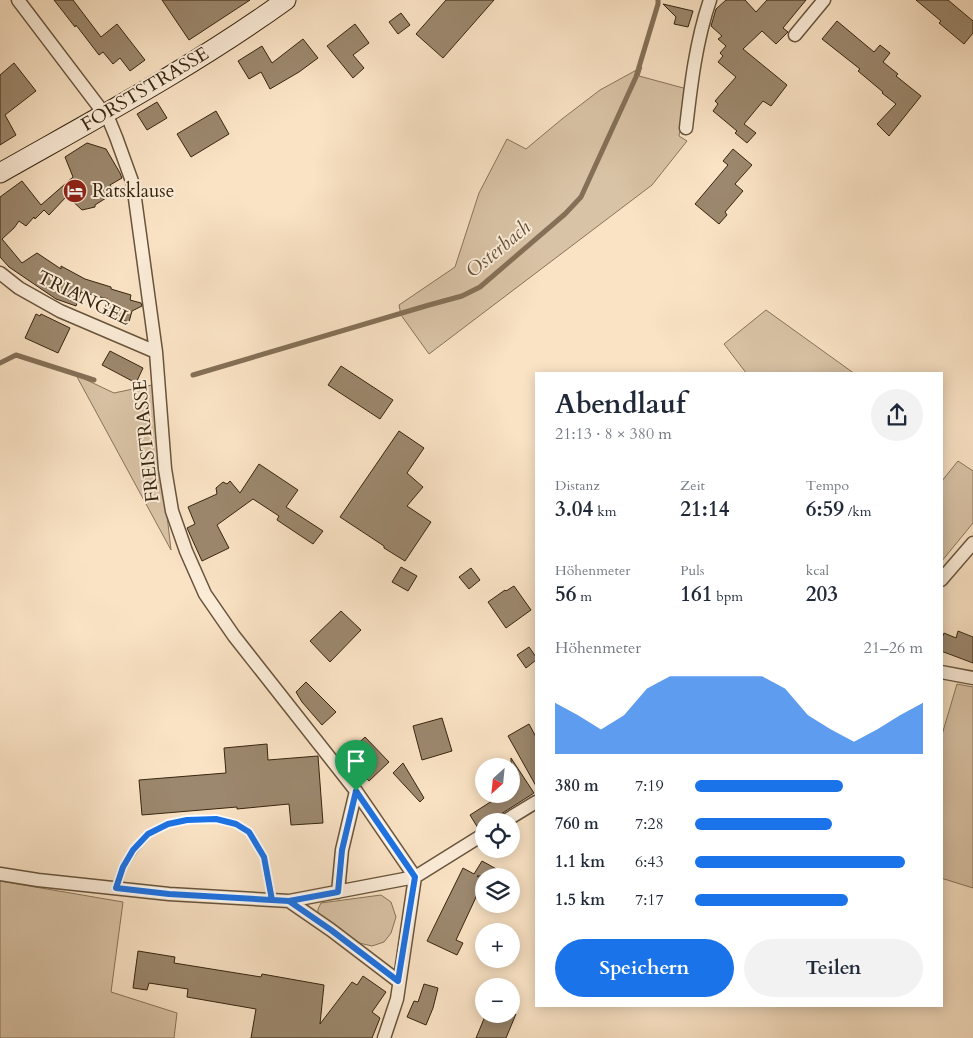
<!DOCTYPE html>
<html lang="de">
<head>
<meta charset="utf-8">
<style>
	:root { --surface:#fff; --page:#f2f2f3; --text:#1f2937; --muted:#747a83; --accent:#1a73e8 }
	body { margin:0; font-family:Cardo,serif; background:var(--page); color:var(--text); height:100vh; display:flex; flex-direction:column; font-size:19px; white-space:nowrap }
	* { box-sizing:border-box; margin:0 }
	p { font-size:16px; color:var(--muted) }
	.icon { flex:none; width:28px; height:28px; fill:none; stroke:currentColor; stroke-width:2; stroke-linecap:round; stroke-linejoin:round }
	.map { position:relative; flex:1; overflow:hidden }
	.details { position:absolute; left:535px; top:372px; width:408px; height:635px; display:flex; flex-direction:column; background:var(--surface); border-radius:0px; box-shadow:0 2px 12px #0003 }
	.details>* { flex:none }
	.needle { width:32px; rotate:207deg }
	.tools { position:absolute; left:475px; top:758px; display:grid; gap:10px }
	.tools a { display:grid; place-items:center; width:45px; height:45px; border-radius:50%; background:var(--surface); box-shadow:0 2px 12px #0003; font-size:25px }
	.pin { position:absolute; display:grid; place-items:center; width:42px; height:42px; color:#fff; margin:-51px -21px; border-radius:50% 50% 50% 0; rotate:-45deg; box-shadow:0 0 5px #0007 }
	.pin .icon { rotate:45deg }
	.round { display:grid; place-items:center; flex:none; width:52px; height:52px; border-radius:26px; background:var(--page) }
	.head { display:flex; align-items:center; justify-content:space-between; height:85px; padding:0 20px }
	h1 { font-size:28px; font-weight:700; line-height:38px }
	.stats { display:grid; grid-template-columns:repeat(3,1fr); gap:8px; height:85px; padding:5px 20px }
	.stats div { display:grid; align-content:center }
	.stats b { font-size:21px; font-weight:700 }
	.stats small { font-size:14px; font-weight:400 }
	.stats p { font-size:14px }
	.chart { height:140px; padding:10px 20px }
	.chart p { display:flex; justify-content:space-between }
	.chart svg { width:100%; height:90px; margin-top:5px; fill:var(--accent); opacity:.7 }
	.button { display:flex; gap:10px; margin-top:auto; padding:10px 20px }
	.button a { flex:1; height:58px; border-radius:30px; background:var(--accent); color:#fff; font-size:20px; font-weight:700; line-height:58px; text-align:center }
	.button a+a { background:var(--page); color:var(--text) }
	ul { padding:0 20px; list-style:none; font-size:16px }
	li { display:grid; grid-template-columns:80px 60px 1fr; align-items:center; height:38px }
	li i { height:12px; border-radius:6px; background:var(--accent) }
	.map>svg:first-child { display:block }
	.green { fill:#d9c3a6; stroke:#88745a }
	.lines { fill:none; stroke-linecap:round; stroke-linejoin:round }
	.stream { stroke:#847057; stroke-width:5 }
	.building { fill:#9c886e; stroke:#37250f }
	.lane-casing { stroke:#68543c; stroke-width:9 }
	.street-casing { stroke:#68543c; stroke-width:15 }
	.secondary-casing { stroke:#37250f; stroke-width:21 }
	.lane { stroke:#fcedd9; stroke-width:6 }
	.street { stroke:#fcedd9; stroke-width:12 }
	.secondary { stroke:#fcedd9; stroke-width:19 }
	.route-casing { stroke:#fff; stroke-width:10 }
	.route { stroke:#1a73e8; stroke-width:6 }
	.labels { text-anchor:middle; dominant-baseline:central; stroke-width:4; stroke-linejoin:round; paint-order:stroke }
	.street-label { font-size:19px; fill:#37250f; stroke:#fcedd9 }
	.poi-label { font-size:19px; fill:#37250f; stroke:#fcedd9; text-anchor:start }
	.water-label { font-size:20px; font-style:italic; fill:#645139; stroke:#fcedd9 }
</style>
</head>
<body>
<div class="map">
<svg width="973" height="1038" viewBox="0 0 973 1038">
	<rect width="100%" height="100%" fill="#fae3c5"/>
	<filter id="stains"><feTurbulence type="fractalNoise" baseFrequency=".004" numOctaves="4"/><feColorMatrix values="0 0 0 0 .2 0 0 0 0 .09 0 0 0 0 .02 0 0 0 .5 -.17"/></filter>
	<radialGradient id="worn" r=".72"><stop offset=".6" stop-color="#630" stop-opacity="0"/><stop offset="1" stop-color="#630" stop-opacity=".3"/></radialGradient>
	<path class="green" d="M642,67l-3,9 48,13 -8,47 8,5 -35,44 -223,169 -28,-39 -2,-10 56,-38 24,-74 28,-54 19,10 36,-30 38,-29z
		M766,310l89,64h-108l-23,-30z
		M76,375l38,18 38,-8 19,165z
		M958,461l15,10v52l-32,39v-80z
		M957,684l16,3v201l-32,-10v-140z
		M0,881l123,21 -12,90 66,21 -3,25h-174z
		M381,895l10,7 5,15 -5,16 -7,9 -12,4 -13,-3 -41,-30v-4l3,-6z"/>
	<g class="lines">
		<path class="stream" d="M0,363l16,-8 78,25
			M193,375l236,-70 33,-9 18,-9 85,-73 16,-17 55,-120 22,-73v-4"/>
	</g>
	<path class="building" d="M54,0h19l28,37 16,-13 28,36 -15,11 -10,-13 -7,6 -10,-12 -4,3 -23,-30 -1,2z
		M162,0h88l-61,40z
		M446,0h48l-51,58 -27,-24z
		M726,0h19l11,12 11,-12h39l-23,28 5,4 -12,12 -14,-13 -19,18 44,36 -16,21 -8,-5 -19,23 12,9 -9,10 -12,-10 2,-2 -24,-20 5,-7 -3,-3 21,-24 -18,-15 5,-6 -3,-3 6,-7 -8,-7 4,-3 -11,-10 5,-17z
		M916,0h32l25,21v12l-9,11 -25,-21 2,-2z
		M663,4l30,7 -5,16 -14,-3 2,-7z
		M401,13l9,12 -12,9 -9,-12z
		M837,21l37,31 6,-7 10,8 -7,9 15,12 -2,2 25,20 -32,40 -12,-12 19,-20 -14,-11 1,-1 -25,-21 2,-2 -38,-30z
		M355,24l14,19 -16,12 11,13 -11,10 -26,-32z
		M303,39l15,19 -19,14 -29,17 -9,-17 -12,7 -11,-18 24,-15 10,17z
		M14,63l22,28 -31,24 11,20 -16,10v-70z
		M157,102l10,16 -20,12 -10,-16z
		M216,111l13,23 -38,23 -14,-23z
		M87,143l19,6 14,24 2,5 -12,7 4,8 -19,12v2l-13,3 -15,-14 -18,19 -5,-5 -9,9 -1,-2 -8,9 -7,-5 -5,7 -12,11 20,24 15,-10 24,16v-3l24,13 26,8v2l20,6 -1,5 11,3 1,3 -10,5 -3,11 -26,-7 5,-16 -27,-7 -5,14 -20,-7 -47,-32 -9,-10v-60l22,-16 19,24 32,-28 -8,-20z
		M733,149l19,16 -17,19 8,7 -18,21 2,3 -8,9 -24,-20 33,-39 -5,-4z
		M36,314l4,2 1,-2 29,14 -12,25 -33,-15z
		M110,351l33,17 -7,15 -34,-18z
		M341,366l52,34 -13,19 -52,-34z
		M399,431l25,17 -17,25 16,14 -16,19 24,16 -26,39 -21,-13v-2l-44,-29z
		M259,464l39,26 -12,17 37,24 -10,13 -36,-24 2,-4 -26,-17 -36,26 12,23 -27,13 -15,-33 8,-4 -7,-17 29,-13 -1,-6 7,-6 4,2 3,-3 10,12z
		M401,567l16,9 -9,15 -16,-9z
		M471,568l9,12 -11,9 -10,-12z
		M514,586l17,24 -25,18 -18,-26 17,-12 1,1z
		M341,611l20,19 -31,32 -20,-21z
		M958,631l15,6v26l-32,-12v-10l3,-8 12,5z
		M529,647l7,10v3l-10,8 -9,-13z
		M306,682l30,30 -14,13 -20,-23 -6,-10z
		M442,718l10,33 -30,9 -9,-34z
		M529,724l7,13v49l-28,-50z
		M365,737l24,25 -20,19 -25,-27h3z
		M267,744l1,16 50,-4 5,67 -32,2 -2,-21 -52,5v-2l-95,8 -3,-35 87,-7 -2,-25z
		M511,758l23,35 -44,28h-6v4l-6,3 -8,-13 22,-14 1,-7h18z
		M403,763l21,35 -4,4 -27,-29z
		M482,861l27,15h-32l7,4 -28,60 7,3 -6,12 -30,-14 36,-73 11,6z
		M138,951l37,6 -1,6 87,14 1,-3 62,11 -4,39 32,-42 5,3 6,-9 23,16 -14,20 8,6 -8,20h-121l5,-29 -69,-12 1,-8 -39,-6 -2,7 -14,-2z
		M424,984l14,4 -5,20 -7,17 -19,-8 7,-16 4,1z
		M486,1014h30l-10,24h-30z"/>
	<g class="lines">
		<g class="lane-casing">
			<path id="lane" d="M116,888l7,-21 10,-16 15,-17 20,-10 19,-4 29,-1 20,5 13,8 15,25 8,43"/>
		</g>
		<g class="street-casing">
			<path id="street" d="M18,0l91,120 7,17 17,47 23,168 9,117 7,42 14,40 19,43 29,42 122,155 59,86
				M795,35l29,-35
				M686,128c5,-44 10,-87 24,-128
				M0,273l19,15 41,23 96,41
				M941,580l32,-37
				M941,672l32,6
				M505,821l31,-19
				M0,874l38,6 131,14 120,7 126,-24 69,-43
				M338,892l4,-42 14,-59
				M289,901l42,29 67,51
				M384,1038l13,-39 18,-122"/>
		</g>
		<g class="secondary-casing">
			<path id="secondary" d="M0,173c97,-55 196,-108 286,-173"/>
		</g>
		<use href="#lane" class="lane"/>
		<use href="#street" class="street"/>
		<use href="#secondary" class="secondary"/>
	</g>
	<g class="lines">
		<g class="route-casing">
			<path id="route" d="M356,791l-14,59 -4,42 -49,9 -17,-1 -8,-43 -15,-25 -13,-8 -20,-5 -29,1 -19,4 -20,10 -15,16 -10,17 -7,21 53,6 120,7 42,29 67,51 17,-104 -59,-86"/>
		</g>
		<use href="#route" class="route"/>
	</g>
	<defs>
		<g id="hotel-disc" transform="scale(1.25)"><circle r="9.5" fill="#8f2418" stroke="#fcedd9"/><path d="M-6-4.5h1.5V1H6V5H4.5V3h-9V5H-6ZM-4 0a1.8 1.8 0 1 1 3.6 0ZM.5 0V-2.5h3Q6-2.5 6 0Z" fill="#fff"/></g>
	</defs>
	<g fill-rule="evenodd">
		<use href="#hotel-disc" x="75" y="191"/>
	</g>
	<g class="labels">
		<g class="street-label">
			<text transform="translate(145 89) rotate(-31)">FORSTSTRASSE</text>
			<text transform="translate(84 298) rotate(26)">TRIANGEL</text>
			<text transform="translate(146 441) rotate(-96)">FREISTRASSE</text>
		</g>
		<g class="poi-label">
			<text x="92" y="191">Ratsklause</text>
		</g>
		<g class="water-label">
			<text transform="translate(498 249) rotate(-40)">Osterbach</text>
		</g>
	</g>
	<rect width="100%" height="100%" filter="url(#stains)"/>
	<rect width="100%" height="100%" fill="url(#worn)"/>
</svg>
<div class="tools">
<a><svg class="needle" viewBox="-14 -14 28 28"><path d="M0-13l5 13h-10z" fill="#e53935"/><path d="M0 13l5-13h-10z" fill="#747a83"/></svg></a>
<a><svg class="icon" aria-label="locate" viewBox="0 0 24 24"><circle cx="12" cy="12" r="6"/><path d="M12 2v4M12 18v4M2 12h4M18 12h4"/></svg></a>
<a><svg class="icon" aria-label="layers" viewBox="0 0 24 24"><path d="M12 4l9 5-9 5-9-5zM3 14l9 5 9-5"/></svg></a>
<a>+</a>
<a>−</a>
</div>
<div class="pin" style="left:356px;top:791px;background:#1e9e55"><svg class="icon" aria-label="arrive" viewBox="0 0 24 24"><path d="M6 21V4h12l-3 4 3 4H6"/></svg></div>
<section class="details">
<div class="head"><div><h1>Abendlauf</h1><p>21:13 · 8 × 380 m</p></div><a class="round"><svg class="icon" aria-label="share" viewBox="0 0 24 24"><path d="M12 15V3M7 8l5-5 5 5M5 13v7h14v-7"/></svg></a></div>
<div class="stats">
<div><p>Distanz</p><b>3.04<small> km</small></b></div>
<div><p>Zeit</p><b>21:14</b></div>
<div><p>Tempo</p><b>6:59<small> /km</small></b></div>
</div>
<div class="stats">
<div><p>Höhenmeter</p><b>56<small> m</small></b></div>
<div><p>Puls</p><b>161<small> bpm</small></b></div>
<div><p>kcal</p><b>203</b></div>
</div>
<div class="chart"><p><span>Höhenmeter</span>21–26 m</p>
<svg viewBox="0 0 160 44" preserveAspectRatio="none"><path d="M0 44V19L10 25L20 32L30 25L40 12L50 6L60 6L70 6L80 6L90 6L100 12L110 25L120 32L130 38L140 32L150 25L160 19V44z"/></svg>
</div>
<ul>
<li><b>380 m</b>7:19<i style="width:65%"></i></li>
<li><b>760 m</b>7:28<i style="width:60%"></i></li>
<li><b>1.1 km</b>6:43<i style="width:92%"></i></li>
<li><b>1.5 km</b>7:17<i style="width:67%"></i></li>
</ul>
<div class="button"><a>Speichern</a><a>Teilen</a></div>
</section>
</div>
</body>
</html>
